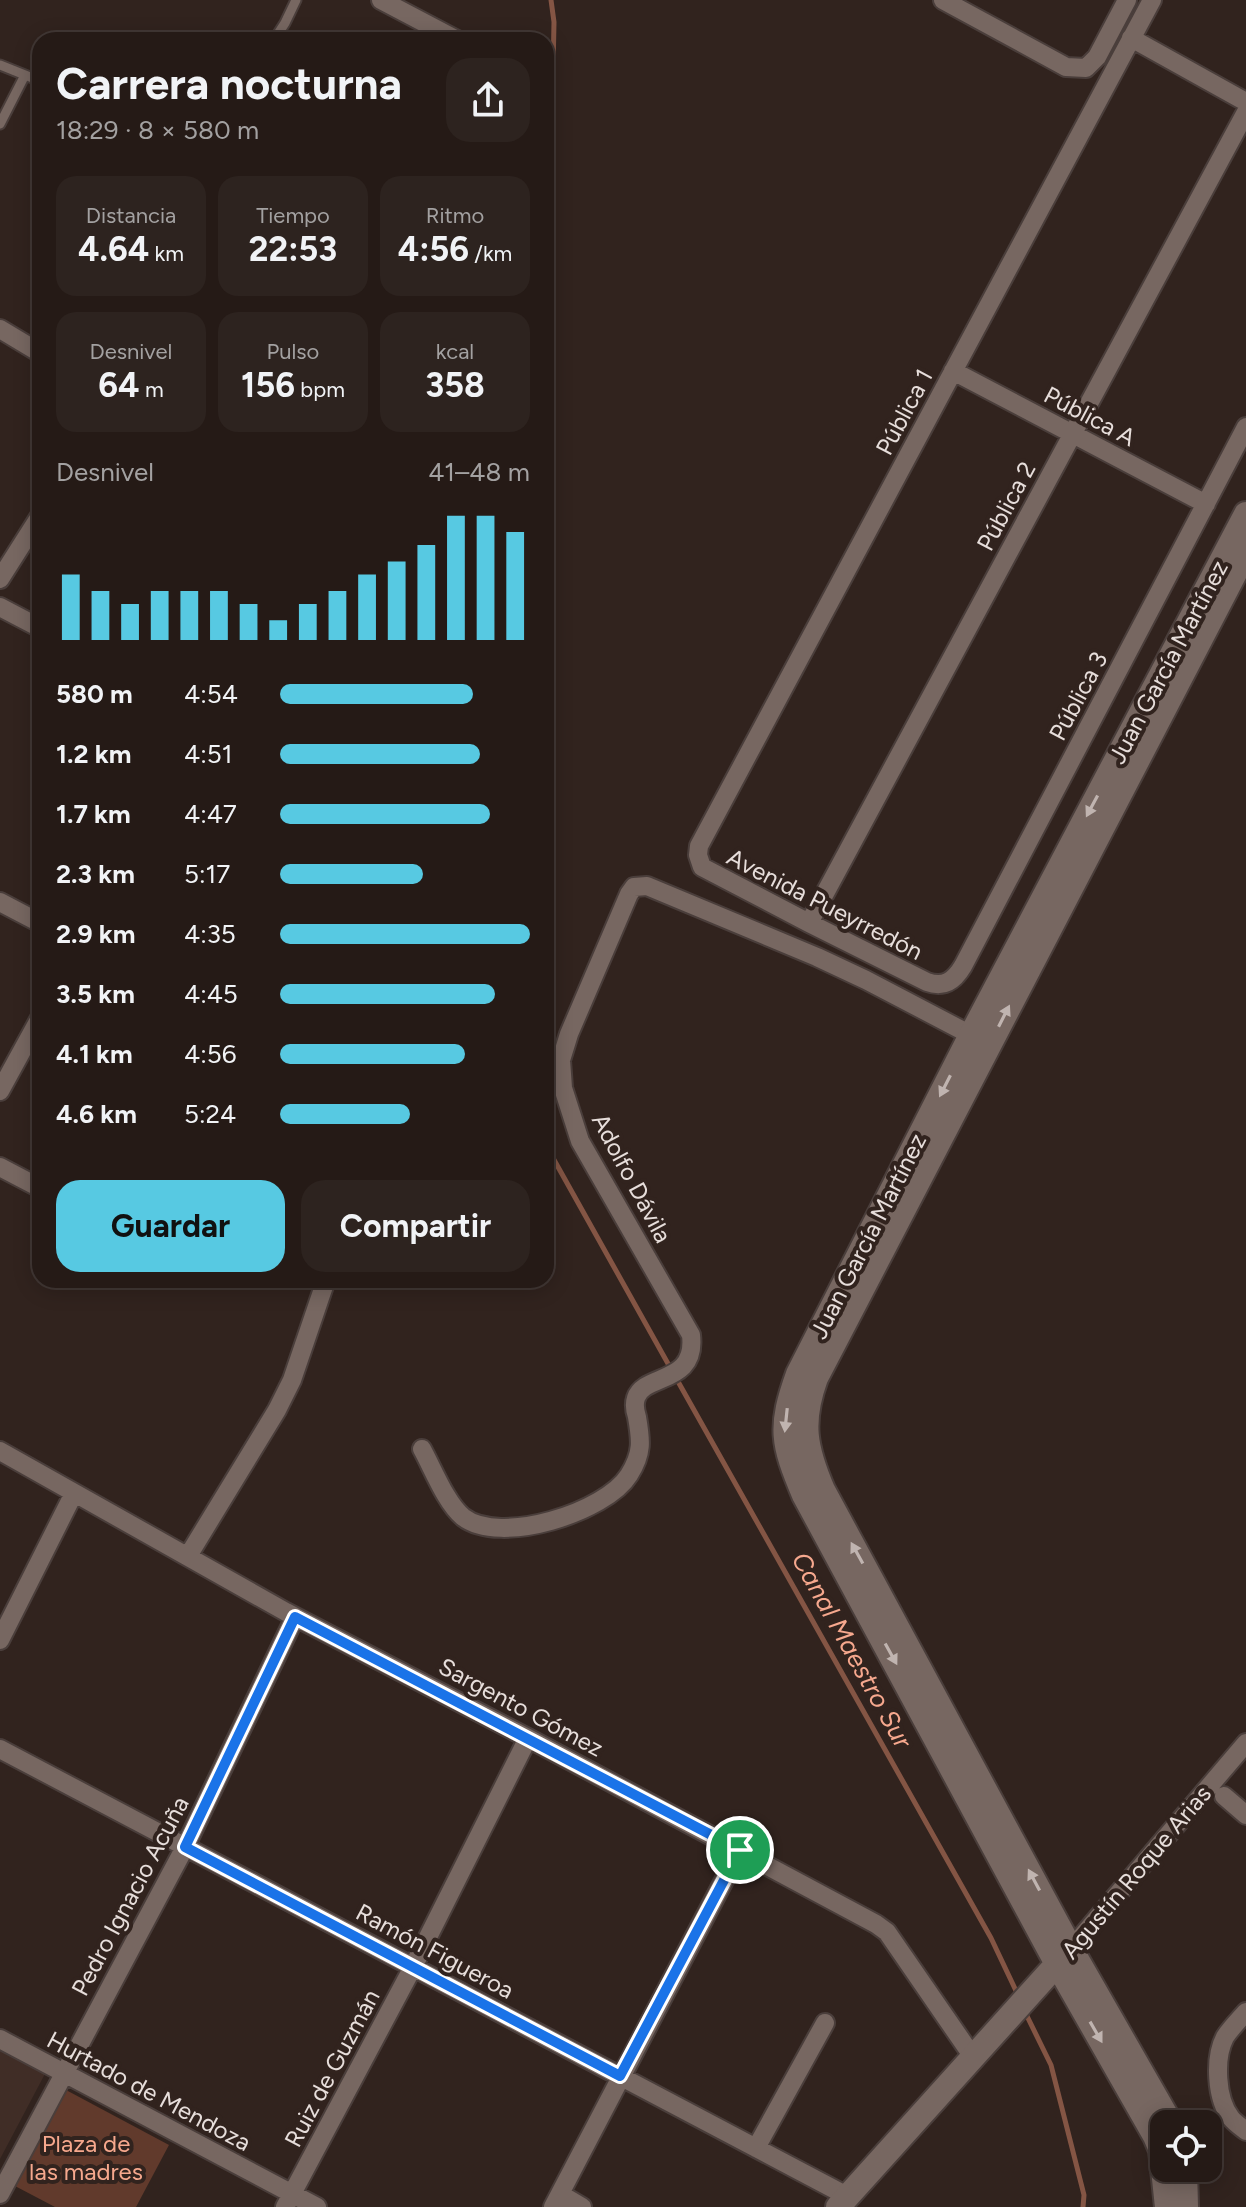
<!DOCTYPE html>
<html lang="es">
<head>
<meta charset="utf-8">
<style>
	:root { --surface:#251a16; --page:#2d231f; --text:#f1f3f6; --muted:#a3a1a1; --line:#423835; --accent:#57c9e2 }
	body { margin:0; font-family:Figtree,sans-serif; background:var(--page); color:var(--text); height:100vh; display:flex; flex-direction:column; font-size:30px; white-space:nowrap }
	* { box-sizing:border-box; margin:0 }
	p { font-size:26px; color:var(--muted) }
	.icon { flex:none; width:44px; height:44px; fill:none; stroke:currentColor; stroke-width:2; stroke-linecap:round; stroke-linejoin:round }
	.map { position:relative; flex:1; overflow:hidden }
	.side { position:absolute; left:32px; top:32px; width:522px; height:1256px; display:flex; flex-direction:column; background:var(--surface); border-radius:24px; box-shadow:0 4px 20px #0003,0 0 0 2px var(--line) }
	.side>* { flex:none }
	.buttons { position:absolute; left:1150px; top:2110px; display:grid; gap:16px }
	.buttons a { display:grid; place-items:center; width:72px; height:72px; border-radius:16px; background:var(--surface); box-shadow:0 4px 20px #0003,0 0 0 2px var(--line); font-size:40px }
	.pin { position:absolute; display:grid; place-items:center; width:68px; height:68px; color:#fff; margin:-34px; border:4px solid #fff; border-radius:50%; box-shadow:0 2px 8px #0007 }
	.round { display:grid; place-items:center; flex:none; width:84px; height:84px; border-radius:24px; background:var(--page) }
	.headline { display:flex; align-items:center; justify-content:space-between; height:136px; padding:0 24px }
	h1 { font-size:44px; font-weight:700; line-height:60px }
	.stats { display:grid; grid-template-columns:repeat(3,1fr); gap:12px; height:136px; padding:8px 24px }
	.stats div { display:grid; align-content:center; border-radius:20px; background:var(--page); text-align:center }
	.stats b { font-size:34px; font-weight:700 }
	.stats small { font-size:22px; font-weight:400 }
	.stats p { font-size:22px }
	.chart { height:224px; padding:16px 24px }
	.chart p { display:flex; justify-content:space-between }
	.chart svg { width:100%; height:144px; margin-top:8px; stroke:var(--accent); stroke-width:6 }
	.action { display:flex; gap:16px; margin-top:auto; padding:16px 24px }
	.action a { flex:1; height:92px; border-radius:24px; background:var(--accent); color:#111; font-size:32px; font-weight:700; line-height:92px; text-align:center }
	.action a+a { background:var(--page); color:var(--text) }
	ul { padding:0 24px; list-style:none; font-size:26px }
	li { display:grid; grid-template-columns:128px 96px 1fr; align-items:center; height:60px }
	li i { height:20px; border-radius:10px; background:var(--accent) }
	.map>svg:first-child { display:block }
	.built { fill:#402d26 }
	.green { fill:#613a2c }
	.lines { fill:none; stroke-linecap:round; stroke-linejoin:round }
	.stream { stroke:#845544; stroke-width:5 }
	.lane-casing { stroke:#4a3e3b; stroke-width:13 }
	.street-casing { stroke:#4a3e3b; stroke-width:22 }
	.secondary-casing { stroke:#4a3e3b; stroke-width:28 }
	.lane { stroke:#776761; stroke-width:9 }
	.street { stroke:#776761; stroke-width:18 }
	.secondary { stroke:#776761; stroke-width:24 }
	.oneway { fill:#c0b4b0 }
	.route-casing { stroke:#fff; stroke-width:16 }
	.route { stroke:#1a73e8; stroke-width:10 }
	.labels { text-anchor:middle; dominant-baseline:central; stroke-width:8; stroke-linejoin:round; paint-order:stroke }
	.street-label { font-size:24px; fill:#e7dedb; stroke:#31231e }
	.park-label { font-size:24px; fill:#f6a88d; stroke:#31231e }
	.water-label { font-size:26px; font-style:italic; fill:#f6a88e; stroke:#31231e }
</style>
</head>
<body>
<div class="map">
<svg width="1246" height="2207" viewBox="0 0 1246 2207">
	<rect width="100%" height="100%" fill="#31231e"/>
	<path class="built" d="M0,2046l47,24 -47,89z"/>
	<path class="green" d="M66,2090l103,55 -33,62h-81l-40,-21z"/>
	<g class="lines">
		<path class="stream" d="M546,422l8,-400 -3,-22
			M546,1130l7,28 118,211
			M676,1378l315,560 27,57
			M1025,2012l26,53 33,130 -1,12"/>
		<g class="lane-casing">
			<path id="lane" d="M274,40l11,-17 11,-23
				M0,65l40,16
				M0,124l25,-49"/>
		</g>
		<g class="street-casing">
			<path id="street" d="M381,0l76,40
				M943,0l123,67 20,1 11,-11 30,-57
				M1152,0l-453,846 -1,9 4,12 107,56 118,59c17,6 27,-1 36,-16l283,-539
				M1131,38l115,64
				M0,329l40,24
				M953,371l253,133
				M0,579l40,-63
				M0,607l40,21
				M0,902l40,21
				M809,923l437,-811
				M0,1091l40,-73
				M0,1167l40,21
				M422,1449c11,20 24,54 41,68 37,29 143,-5 166,-42 14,-22 12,-35 8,-58 -2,-6 -3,-13 -1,-19 8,-25 61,-13 55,-63l-111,-194 -17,-53 -2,-28 8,-26 60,-140 5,-7 13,-1 170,71 49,23 105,55
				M0,1451l286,161 242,126 348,186 11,8 86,125
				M188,1556l89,-146 15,-30 34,-100
				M0,1640l74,-147
				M0,1749l847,447
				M1224,1796l22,19
				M1071,1949l175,-206
				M1246,2012c-7,8 -15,16 -21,25 -11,21 -9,62 6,81 4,5 10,9 15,13
				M0,2039l317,168
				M756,2148l69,-125
				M0,2194l185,-347 110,-230
				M560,2194l22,13
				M285,2207l128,-240 115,-229
				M553,2207l187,-357"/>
		</g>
		<g class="secondary-casing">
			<path id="secondary" d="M1171,2124l-100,-175 -248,-459c-18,-42 -23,-68 -7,-112l430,-826
				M1185,2168l1,39
				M838,2207l228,-253
				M1167,2207l-6,-57 -6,-14 -98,-172 -253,-469c-22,-52 -25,-68 -6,-121l173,-339 275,-521"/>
		</g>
		<use href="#lane" class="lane"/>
		<use href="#street" class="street"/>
		<use href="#secondary" class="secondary"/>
	</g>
	<defs><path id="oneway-solid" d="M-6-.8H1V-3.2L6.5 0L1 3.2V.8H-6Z" transform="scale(2)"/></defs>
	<g class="oneway">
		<use href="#oneway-solid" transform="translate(1092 806) rotate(118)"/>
		<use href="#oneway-solid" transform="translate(1004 1016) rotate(-63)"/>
		<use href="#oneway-solid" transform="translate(945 1086) rotate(117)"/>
		<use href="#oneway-solid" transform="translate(786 1420) rotate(96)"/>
		<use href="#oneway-solid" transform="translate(857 1553) rotate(-119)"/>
		<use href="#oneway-solid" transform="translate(891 1654) rotate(61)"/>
		<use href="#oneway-solid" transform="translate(1034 1880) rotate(-118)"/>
		<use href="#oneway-solid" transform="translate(1096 2032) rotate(60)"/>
	</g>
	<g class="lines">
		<g class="route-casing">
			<path id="route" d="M295,1617l445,233 -120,226 -435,-229z"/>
		</g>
		<use href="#route" class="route"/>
	</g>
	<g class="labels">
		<g class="street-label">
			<text transform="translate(904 412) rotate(-62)">Pública 1</text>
			<text transform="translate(1090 416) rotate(28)">Pública A</text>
			<text transform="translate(1006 506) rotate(-62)">Pública 2</text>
			<text transform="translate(1168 662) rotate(-62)">Juan García Martínez</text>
			<text transform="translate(1078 696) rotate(-62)">Pública 3</text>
			<text transform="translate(825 904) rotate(27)">Avenida Pueyrredón</text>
			<text transform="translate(632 1178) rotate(62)">Adolfo Dávila</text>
			<text transform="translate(868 1236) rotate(-63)">Juan García Martínez</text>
			<text transform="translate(521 1707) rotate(28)">Sargento Gómez</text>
			<text transform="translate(1136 1872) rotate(-50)">Agustín Roque Arias</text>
			<text transform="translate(130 1896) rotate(-62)">Pedro Ignacio Acuña</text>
			<text transform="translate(435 1951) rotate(28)">Ramón Figueroa</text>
			<text transform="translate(332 2068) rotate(-62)">Ruiz de Guzmán</text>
			<text transform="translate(149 2091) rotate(28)">Hurtado de Mendoza</text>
		</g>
		<g class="park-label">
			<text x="86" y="2143">Plaza de<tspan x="86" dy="28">las madres</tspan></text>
		</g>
		<g class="water-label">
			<text transform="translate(852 1650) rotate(61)">Canal Maestro Sur</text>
		</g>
	</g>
</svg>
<div class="buttons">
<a><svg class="icon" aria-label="locate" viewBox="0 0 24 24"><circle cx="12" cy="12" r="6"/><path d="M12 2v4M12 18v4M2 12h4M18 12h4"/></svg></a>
</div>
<div class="pin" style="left:740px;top:1850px;background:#1e9e55"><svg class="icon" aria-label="arrive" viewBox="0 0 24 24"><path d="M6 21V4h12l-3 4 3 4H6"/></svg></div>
<section class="side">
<div class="headline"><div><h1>Carrera nocturna</h1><p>18:29 · 8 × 580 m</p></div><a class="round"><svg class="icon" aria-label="share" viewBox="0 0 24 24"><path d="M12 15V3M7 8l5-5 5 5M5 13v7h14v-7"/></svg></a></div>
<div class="stats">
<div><p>Distancia</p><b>4.64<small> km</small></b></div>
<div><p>Tiempo</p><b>22:53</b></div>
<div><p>Ritmo</p><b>4:56<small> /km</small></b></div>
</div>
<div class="stats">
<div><p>Desnivel</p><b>64<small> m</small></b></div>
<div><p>Pulso</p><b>156<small> bpm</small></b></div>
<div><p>kcal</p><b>358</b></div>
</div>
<div class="chart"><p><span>Desnivel</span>41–48 m</p>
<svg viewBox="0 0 160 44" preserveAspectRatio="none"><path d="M5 44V24M15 44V29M25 44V33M35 44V29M45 44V29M55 44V29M65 44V33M75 44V38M85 44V33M95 44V29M105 44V24M115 44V20M125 44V15M135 44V6M145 44V6M155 44V11"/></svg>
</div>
<ul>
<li><b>580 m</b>4:54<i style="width:77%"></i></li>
<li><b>1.2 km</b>4:51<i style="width:80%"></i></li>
<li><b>1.7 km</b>4:47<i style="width:84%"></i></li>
<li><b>2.3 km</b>5:17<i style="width:57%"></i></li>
<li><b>2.9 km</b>4:35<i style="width:100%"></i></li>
<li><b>3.5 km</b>4:45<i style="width:86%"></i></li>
<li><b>4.1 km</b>4:56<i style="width:74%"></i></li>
<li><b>4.6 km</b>5:24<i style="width:52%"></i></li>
</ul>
<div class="action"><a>Guardar</a><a>Compartir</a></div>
</section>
</div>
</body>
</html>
